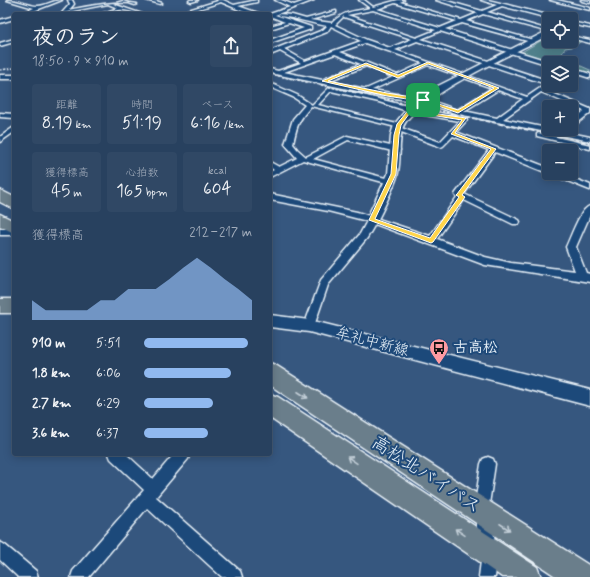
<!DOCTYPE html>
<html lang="ja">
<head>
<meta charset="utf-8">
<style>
	:root { --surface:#28415f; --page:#304865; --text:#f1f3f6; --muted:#a5afbd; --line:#445a74; --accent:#90b9f0 }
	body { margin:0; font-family:Mynerve,"Klee One",sans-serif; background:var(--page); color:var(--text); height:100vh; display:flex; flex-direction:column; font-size:15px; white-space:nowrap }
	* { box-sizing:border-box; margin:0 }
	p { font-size:13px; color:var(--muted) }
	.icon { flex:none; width:22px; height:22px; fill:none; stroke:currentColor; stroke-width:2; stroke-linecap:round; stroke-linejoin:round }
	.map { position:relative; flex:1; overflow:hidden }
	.sheet { position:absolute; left:12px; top:12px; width:260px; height:444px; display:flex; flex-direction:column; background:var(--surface); border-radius:4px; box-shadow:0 2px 10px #0003,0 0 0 1px var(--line) }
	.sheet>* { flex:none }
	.buttons { position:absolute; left:542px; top:12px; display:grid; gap:8px }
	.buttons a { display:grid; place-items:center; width:36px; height:36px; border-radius:4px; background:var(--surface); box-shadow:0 2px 10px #0003,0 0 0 1px var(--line); font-size:20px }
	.pin { position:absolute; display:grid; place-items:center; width:34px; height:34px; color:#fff; margin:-17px; border-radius:8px; box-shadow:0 2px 6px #0006 }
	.round { display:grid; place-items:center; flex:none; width:42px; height:42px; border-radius:4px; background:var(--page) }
	.head { display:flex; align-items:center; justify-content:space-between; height:68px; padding:0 20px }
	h1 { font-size:22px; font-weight:600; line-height:30px }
	.stats { display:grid; grid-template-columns:repeat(3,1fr); gap:6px; height:68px; padding:4px 20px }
	.stats div { display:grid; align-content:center; border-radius:4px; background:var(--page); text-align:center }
	.stats b { font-size:17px; font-weight:600 }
	.stats small { font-size:11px; font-weight:400 }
	.stats p { font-size:11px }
	.chart { height:112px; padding:8px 20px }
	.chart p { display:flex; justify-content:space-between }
	.chart svg { width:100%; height:72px; margin-top:4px; fill:var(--accent); opacity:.7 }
	ul { padding:0 20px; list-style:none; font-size:13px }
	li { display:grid; grid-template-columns:64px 48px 1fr; align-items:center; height:30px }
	li i { height:10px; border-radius:5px; background:var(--accent) }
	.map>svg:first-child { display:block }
	.green { fill:#50808b; stroke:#9cb8c2 }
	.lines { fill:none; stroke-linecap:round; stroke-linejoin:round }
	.street-casing { stroke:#e8f1f8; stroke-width:3 }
	.secondary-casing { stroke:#e8f1f8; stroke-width:3 }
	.primary-casing { stroke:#e8f1f8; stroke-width:3 }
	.highway-casing { stroke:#e8f1f8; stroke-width:3 }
	.street { fill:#1f4a7a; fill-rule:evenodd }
	.secondary { fill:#1f4a7a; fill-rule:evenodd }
	.primary { fill:#6b7e8b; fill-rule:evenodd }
	.highway { fill:#6b7e8b; fill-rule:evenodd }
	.rail-far1 { stroke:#e8f1f8; stroke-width:1.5; stroke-dasharray:2.5 1.5; stroke-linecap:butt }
	.rail { stroke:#e8f1f8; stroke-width:2; stroke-dasharray:4.5 2; stroke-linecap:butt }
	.oneway { stroke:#c2ced7 }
	.route { fill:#ffd54a; stroke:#fff; fill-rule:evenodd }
	.labels { text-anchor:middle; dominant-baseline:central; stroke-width:4; stroke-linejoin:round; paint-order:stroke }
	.street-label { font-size:15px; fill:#e8f1f8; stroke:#1f4a7a }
	.poi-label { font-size:15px; font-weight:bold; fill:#e8f1f8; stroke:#1f4a7a; text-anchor:start }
	.near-street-label { font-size:18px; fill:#e8f1f8; stroke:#1f4a7a }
</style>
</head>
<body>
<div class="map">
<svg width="590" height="577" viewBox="0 0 590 577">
	<rect width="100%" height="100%" fill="#36577f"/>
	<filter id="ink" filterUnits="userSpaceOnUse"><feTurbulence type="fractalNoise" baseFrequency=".025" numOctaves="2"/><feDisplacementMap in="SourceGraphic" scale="8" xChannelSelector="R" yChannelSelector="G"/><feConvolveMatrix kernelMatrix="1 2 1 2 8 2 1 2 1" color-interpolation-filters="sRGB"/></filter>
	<g filter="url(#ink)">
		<path class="green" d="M549,36v5h22v-3l11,3 -10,6 -7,1 -3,5 10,9 18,8v4l-19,-6v-5h-18l-33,-10z"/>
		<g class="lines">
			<g class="street-casing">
				<path id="street" d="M7,0c11,0 21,6 31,6 8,0 15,-6 24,-6l-36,14h-6l14,-6z
					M68,0h4l2,4 -5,6c18,-4 52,-10 68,-6l-2,1 -12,-4 -10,3 29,10c-7,0 -12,-4 -19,-4 -7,-1 -15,4 -22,4l17,-6 -10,-4 -46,9 8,-9z
					M146,0h7l9,3 -2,1z
					M190,0h8l-7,2 -2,-1z
					M217,0h6l11,5 23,-5v2l-19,4 23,8h-12l-28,-12 -39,12h-7l43,-13z
					M275,0h6l13,5 14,-5h6l-39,15 36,12v2l-41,14v-3l34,-12 -15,-5 -19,6v-3l15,-4 -15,-6v-2l20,-7z
					M359,0h5l9,7 25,-7h6l-4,2 61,18 17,-7 -42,-13h7l39,11 15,-6 -16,-5h7l71,18 -7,1 -50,-13 -15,6 62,18v2l-66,-18 -17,7 67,19 -2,2 -69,-19 -17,6 106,33 1,1h-3v2l-109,-34 -19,8 128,42v4h2l-6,5 45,19v4l-19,15v-6l13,-11 -43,-19 -38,27 87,18v4l-132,-27 -36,-12 -35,-5 -117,-24v-4l8,2 23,-8 -21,-12 -10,4v-4l53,-21 4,-4c-16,-3 -31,-8 -47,-10l-2,-2 14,1 14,4 30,-8v2l-26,7 22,3c13,-13 21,-11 38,-15zM395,3l62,18 -17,7 -63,-19zM373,10l63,20 -20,8 -69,-23zM344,16v1l68,22 -22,9 -23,-8 -32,-15zM331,26l30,15 -56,20 -21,-12 43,-17zM417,41l129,43 -19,13 -132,-47zM365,43l58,20 -26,12 -57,-23zM335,54l26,10 -39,16 -38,-8zM428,65l64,23 -35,22 -34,-12 -51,-8zM366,66l27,11 -27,12 -38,-8zM498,90l25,9 -26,19 -33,-7z
					M550,0h7l33,8v2z
					M581,0l9,1v2l-8,-2z
					M14,16v3l-14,4v-3z
					M571,22l19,4v2l-19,-4z
					M571,36l19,4v3l-19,-5z
					M14,39v3l-14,4v-3z
					M571,68l19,6v4l-19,-6z
					M0,75h14v4h-14z
					M270,83l27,12 15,10 18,-18c47,11 90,24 137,31v2l-11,12 93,36v5h11l30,12v5l-95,-38 -31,42 55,26 1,2 -1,2h-6l-49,-24 -27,39 48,18 26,6 64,8 -9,-24c5,-10 14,-38 24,-41v9l-14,32 10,26 4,1v8l-105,-17 -110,-41 -8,14 -39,47 -15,44 -4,2 -4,-2 -1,-3 17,-46 39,-46 7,-13 -39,-10 -58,-11v-6l87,18 73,24 27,-39 -2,-2 1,-2 33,-43 -36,-14 -10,10 -2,1 -45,-17 -1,-1 1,-2 -85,-21c-13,15 -14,19 -18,38l4,5 9,8 41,-21 52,12 1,2 -4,2 -48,-12 -35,19 80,21 1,2 -4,2 -87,-24 -33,17v-5l4,-2 -4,-3v-5l9,5 18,-9 -12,-14 8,-25 12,-14 -12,-8 -23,-10zM331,91l48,11 31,10 3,-1 11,4 36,6 -20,21 -39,-14 1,-2 -1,-1 -83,-20z
					M0,113l14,1v4l-14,-1z
					M14,127v5l-14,10v-5z
					M539,133l51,12v4l-53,-13v-2z
					M571,150l4,2 -1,3h-3v-4h-3z
					M0,229h14v6h-14z
					M109,454h17l27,25 21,-25h16l-2,5 -32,38 84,74 2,6h-20l-75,-69 -58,69h-18l2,-6 71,-81 -33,-31z
					M488,457l5,2 2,5 -7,47 10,42 -3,24h-16l3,-24 -8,-42 7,-47 2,-5z
					M0,542l5,3 31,26 2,6h-20l-18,-17z"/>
			</g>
			<g class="secondary-casing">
				<path id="secondary" d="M549,30v5c-31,16 -135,63 -146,92 -5,14 -2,31 -5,45 -1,9 -17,42 -22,51h-8l-2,-3 22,-46 3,-39 3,-10 15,-19 29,-20z
					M270,315l39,5 281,70v16l-281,-74 -39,-5z"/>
			</g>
			<g class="primary-casing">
				<path id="primary" d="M0,299h14v14h-14z"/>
			</g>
			<g class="highway-casing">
				<path id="highway" d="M0,190l14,7v12l-14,-7z
					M0,214l14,7v12l-14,-7z
					M270,363l7,3 313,200v11h-33l-287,-192z
					M270,394l8,3 259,170 4,10h-39l-232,-159z"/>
			</g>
			<use href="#street" class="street"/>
			<use href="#secondary" class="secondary"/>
			<use href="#primary" class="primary"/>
			<use href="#highway" class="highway"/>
			<path class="rail-far1" d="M0,70l14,-2
				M270,74l188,41"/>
			<path class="rail" d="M454,114l136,29"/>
		</g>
		<defs><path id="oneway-shaft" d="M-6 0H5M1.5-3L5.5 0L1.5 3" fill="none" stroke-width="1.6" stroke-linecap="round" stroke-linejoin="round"/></defs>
		<g class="oneway">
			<use href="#oneway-shaft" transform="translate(303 395) rotate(33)"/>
			<use href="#oneway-shaft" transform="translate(352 460) rotate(-146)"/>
			<use href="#oneway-shaft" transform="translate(505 527) rotate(33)"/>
			<use href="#oneway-shaft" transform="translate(460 532) rotate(-146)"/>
		</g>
	</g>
	<path class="route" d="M428,62l71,26 -41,25 -34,-12 -9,7 10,4 41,6 -11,15 41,16 -34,46 3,2 -32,45 -2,1 -62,-23 22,-46 3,-39 3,-11 13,-16 10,-7 -33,-5 -65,-15 44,-18 32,12zM428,64l66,24 -36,22 -35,-11 -36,-6 -59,-12 38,-16 32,13zM412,110l12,4 38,6 -11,14 40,15 -34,45 -1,1 3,2 -29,41 -55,-19 21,-45 3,-39 2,-10z"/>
	<defs>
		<g id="bus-pin" transform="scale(1)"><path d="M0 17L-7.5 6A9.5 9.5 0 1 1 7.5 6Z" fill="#ff9aa2" stroke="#1f4a7a"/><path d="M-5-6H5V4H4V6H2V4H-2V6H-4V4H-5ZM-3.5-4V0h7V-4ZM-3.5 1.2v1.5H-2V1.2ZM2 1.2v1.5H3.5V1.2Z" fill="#111"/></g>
	</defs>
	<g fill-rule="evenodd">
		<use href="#bus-pin" x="439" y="348"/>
	</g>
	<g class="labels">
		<g class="street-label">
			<text transform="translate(372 342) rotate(15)">牟礼中新線</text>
		</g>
		<g class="poi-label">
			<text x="453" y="348">古高松</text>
		</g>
		<g class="near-street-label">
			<text transform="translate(426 475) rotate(33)">高松北バイパス</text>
		</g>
	</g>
</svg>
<div class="buttons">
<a><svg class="icon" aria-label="locate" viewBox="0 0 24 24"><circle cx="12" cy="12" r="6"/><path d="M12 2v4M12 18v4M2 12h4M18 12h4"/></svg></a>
<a><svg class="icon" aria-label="layers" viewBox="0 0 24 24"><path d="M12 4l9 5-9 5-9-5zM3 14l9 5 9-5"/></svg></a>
<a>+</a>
<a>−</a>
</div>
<div class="pin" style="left:423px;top:100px;background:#1e9e55"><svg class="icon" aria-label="arrive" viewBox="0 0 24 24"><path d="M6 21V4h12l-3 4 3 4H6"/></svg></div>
<section class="sheet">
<div class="head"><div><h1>夜のラン</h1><p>18:50 · 9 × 910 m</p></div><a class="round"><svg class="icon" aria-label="share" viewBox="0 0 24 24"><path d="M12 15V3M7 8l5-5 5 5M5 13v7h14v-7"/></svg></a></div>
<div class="stats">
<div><p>距離</p><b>8.19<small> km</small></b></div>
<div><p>時間</p><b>51:19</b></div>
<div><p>ペース</p><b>6:16<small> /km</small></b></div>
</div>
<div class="stats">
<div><p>獲得標高</p><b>45<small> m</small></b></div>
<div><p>心拍数</p><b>165<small> bpm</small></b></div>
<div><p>kcal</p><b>604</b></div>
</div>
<div class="chart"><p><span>獲得標高</span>212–217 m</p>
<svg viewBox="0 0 160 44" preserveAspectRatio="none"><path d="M0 44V32L10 38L20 38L30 38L40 38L50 32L60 32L70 25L80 25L90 25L100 19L110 12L120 6L130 12L140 19L150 25L160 32V44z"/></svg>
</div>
<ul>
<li><b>910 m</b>5:51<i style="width:96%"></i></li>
<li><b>1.8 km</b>6:06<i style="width:81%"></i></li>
<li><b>2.7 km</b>6:29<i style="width:64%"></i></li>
<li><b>3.6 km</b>6:37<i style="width:59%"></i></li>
</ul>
</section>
</div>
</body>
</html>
